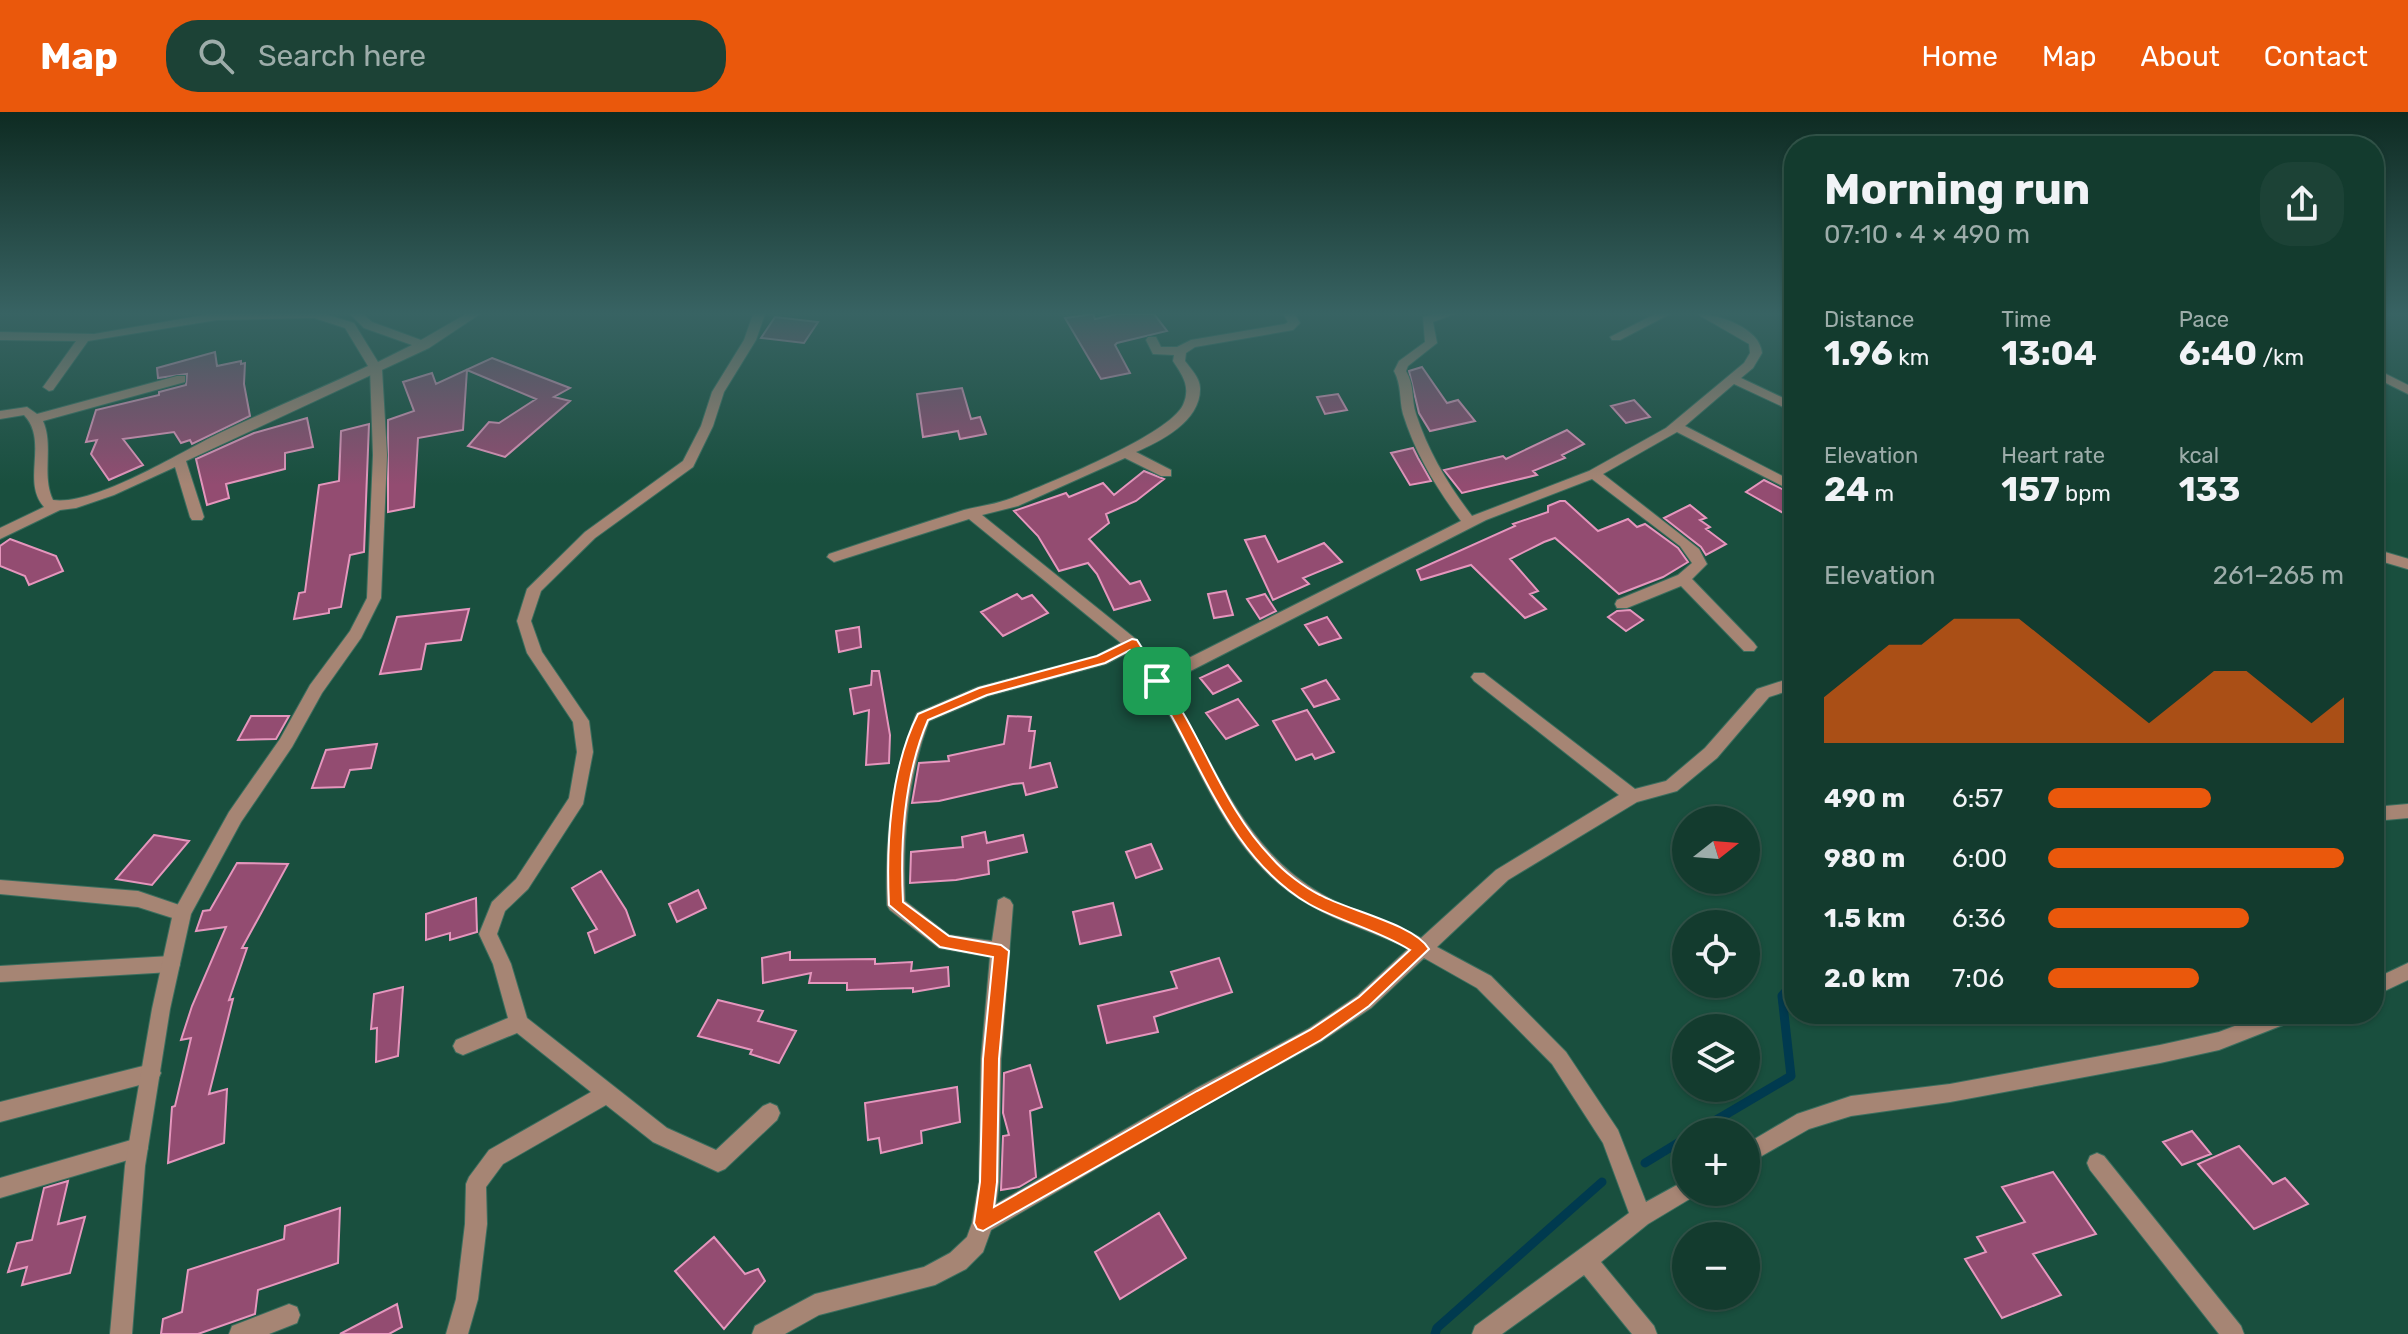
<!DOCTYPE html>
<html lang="en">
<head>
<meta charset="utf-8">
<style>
	:root { --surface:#133b2e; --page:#1c4236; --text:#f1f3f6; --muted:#9dadaa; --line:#32554a; --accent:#ea580c }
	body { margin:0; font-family:Rubik,sans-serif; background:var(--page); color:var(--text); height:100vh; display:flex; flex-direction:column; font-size:30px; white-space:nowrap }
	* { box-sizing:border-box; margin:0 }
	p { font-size:26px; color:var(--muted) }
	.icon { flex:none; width:44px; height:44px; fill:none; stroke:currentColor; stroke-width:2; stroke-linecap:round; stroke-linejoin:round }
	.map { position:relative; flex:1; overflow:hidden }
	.sheet { position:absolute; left:1784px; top:24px; width:600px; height:888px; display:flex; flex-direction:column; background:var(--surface); border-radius:32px; box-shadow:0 2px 6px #0004,0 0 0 2px var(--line) }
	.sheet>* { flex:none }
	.needle { width:52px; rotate:73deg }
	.tools { position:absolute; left:1672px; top:694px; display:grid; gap:16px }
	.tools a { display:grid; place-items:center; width:88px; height:88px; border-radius:50%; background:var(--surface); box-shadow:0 2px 6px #0004,0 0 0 2px var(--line); font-size:40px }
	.pin { position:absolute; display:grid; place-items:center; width:68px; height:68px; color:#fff; margin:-34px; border-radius:16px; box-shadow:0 4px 12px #0006 }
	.round { display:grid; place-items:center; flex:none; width:84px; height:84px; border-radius:32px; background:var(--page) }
	.overview { display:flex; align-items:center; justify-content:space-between; height:136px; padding:0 40px }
	h1 { font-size:44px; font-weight:700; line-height:60px }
	.metrics { display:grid; grid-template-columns:repeat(3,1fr); gap:12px; height:136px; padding:8px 40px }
	.metrics div { display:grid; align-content:center }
	.metrics b { font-size:34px; font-weight:700 }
	.metrics small { font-size:22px; font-weight:400 }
	.metrics p { font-size:22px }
	.chart { height:224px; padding:16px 40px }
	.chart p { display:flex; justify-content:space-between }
	.chart svg { width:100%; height:144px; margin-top:8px; fill:var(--accent); opacity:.7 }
	ul { padding:0 40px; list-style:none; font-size:26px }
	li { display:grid; grid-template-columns:128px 96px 1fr; align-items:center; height:60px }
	li i { height:20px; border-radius:10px; background:var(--accent) }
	header { display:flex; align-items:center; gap:48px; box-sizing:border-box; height:112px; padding:0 40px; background:var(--accent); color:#fff }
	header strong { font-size:38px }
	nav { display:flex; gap:44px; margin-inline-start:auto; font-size:28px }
	.search { width:560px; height:72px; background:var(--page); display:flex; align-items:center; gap:20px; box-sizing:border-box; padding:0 28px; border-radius:32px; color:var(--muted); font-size:30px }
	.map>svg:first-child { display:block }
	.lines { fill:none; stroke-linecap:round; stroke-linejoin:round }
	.stream { stroke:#003a4f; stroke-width:9 }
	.building { fill:#934c71; stroke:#e596bd; stroke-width:2 }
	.service-casing { stroke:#3b6e5e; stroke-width:12 }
	.minor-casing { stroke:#3b6e5e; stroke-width:2 }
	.tertiary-casing { stroke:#3b6e5e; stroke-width:2 }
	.service { stroke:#a68574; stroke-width:10 }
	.minor { fill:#a68574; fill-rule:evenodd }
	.tertiary { fill:#a68574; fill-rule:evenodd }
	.route { fill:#ea580c; stroke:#fff; stroke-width:2; fill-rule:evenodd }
</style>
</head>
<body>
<header>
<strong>Map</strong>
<div class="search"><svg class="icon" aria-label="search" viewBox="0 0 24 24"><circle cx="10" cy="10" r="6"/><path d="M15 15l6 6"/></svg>Search here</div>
<nav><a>Home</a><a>Map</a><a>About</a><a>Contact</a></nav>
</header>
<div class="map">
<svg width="2408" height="1222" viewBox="0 0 2408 1222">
	<rect width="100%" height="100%" fill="#194f3e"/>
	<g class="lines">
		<path class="stream" d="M1696,1020l95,-56 -9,-80 12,-14
			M1645,1051l41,-25
			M1435,1222l2,-6 165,-146"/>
	</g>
	<path class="building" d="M1093,202l2,5 22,-5h37l13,17 -50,12 -2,2 15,28 -29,6 -36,-61z
		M775,205l43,5 -14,21 -43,-5z
		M215,240l2,14 24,-5v3l4,-1 -1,21 6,32 -58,28 -2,-4 -9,3 -7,-11 -51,7 20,26 -34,15 -18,-26 6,-14 -11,2 10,-32 63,-15v-3l27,-7 1,-11 -29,4 -1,-10z
		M492,246l78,30 -16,9 16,4 -65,56 -37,-11 21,-24 10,1 37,-24 -69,-29 -4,60 -45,8 -4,69 -26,5v-92l26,-9 -11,-29 29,-9 4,11z
		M1422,255l25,36 11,-3 17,21 -45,10 -11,-18 -10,-42z
		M962,276l9,31 9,-2 6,17 -26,5 -2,-8 -35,6 -6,-43z
		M1338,282l9,16 -22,4 -8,-17z
		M1634,288l16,17 -24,6 -15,-17z
		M307,306l6,29 -28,6v16l-59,15 3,14 -22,7 -11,-46 58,-26z
		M369,312l-5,128 -14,3 -9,52 -12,2v4l-35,6 5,-26 6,-1 14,-107 20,-4 2,-50z
		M1567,318l17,14 -22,11 3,3 -32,13 4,4 -75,18 -18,-23 59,-14 3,3z
		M1413,336l5,10 13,23 -21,4 -19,-32z
		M1144,359l20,8 -28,22 -30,13 3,9 -20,16 41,45 10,-3 10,19 -36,10 -17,-36 -9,-11 -29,8 -21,-35 -24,-25 52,-18 3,4 34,-14 11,12z
		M1764,368l30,15v24l-48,-27z
		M1560,389h5l33,30 30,-12 9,8 8,-3 33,24 10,14 -25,15 -44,17 -64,-56 -11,4 -34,17 28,32 -8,3 16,15 -21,9 -54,-53 -50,15 -4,-10 98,-44 -2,-2 35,-12v-6z
		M1690,393l16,13 -6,2 10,7 -4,2 20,15 -20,11 -5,-8 -37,-29z
		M1265,424l13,26 46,-19 18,19 -39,16 6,6 -36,16 -28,-60z
		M10,427l46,17 7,15 -34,14 -4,-9 -25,-10v-20z
		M1226,479l7,24 -19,3 -6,-24z
		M1017,482l5,5 10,-4 16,18 -45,23 -22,-24z
		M1265,482l11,17 -16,8 -13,-20z
		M469,497l-8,31 -35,4 -5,25 -41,5 17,-57z
		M1630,498l13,10 -17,11 -18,-14 9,-6z
		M1327,505l14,21 -22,7 -14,-20z
		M859,515l2,20 -22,5 -3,-21z
		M1228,553l13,16 -28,13 -13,-16z
		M872,559h7l11,64 -1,28 -23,2 3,-55 -15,4 -4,-25 21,-4z
		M1326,568l13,19 -25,8 -12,-18z
		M1238,587l20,26 -32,14 -20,-26z
		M1307,598l27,42 -19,7 -3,-5 -16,6 -23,-39z
		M251,604h38l-13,23 -38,1z
		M1008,604l23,1 -2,14h6l-5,37 20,-5 7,24 -31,8 -3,-12 -10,1 -74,17 -27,2 7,-40 30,-2 -1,-5 56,-12z
		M377,632l-6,24 -21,2 -6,17 -32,1 14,-38z
		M985,720l2,11 36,-8 4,17 -39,9 1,13 -33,6 -46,3 1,-31 52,-5 -1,-10z
		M154,723l35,6 -37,44 -36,-6z
		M1151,732l11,25 -26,9 -10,-26z
		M237,751l51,1 -46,84h5l-18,52 4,-1 -24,95 18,-5 -3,54 -56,20 4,-56 3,-1 16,-68 -10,2 11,-34 34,-79 -30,4 7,-20 7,-1z
		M601,759l25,39 9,25 -40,18 -7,-20 9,-4 -25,-41z
		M698,778l8,18 -29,14 -8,-18z
		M476,786l1,34 -27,8v-7l-24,7v-26z
		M1113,791l8,32 -41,9 -7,-32z
		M790,840v8l85,-1v5l37,-2 -1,9 37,-4 1,19 -36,6v-4l-66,2v-7h-38l2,-10 -48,10 -1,-25z
		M1219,846l13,34 -78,25 4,15 -51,11 -9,-37 79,-18 -6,-16z
		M403,875l-5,69 -22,6 1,-34 -6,1 3,-35z
		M718,888l45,11 -5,10 38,10 -17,32 -29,-9 2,-4 -54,-14z
		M1030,953l12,42 -12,4 6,66 -17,10 -18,3 2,-54 6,-1 -6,-22 1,-40z
		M957,975l3,35 -39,9 1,12 -41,10 -2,-15 -11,2 -3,-37z
		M2192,1019l19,23 -29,11 -19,-23z
		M2239,1034l34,38 12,-6 23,26 -54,25 -56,-65z
		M2053,1060l43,62 -63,20 28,41 -59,23 -37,-59 21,-7 -9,-15 48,-15 -23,-35z
		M68,1069l-10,43 27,-7 -15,56 -48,12 5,-18 -19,5 9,-29 15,-3 12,-52z
		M340,1096l-2,55 -80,27 -3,24 -57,20h-37l2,-15 19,-7 6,-42 96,-31 1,-13z
		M1159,1101l27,45 -66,41 -25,-47z
		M714,1125l31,37 13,-5 7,12 -41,48 -49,-58z
		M397,1192l5,23 -13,7h-49z"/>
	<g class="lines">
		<g class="service-casing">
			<path id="service" d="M2374,442l34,10"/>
		</g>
		<g class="minor-casing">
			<path id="minor" d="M210,202h115l29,9 24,39 34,-17 -48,-17 -14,-14h13l9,8 49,18 45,-26h14l-51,34 -243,113 18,56 -2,3h-10l-2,-3 -15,-50 -61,28 -38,13 -16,2 -60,29v-11l44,-21c-23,-25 5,-66 -20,-92l-24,4v-8l27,-4 10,7 140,-38h8v6l-142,39c11,25 -2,54 10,79 42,6 129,-49 169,-68 48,-23 98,-43 146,-66l-23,-38 -31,-10 -97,2 -129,21 -35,49 -4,1 -6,-4 33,-46 -76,-1v-8l94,2z
				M753,202h12l-9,26 -32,52 -11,34 -20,41 -98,71 -54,53 -10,30 11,31 47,69 4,31 -10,52 -55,85 -23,22 -8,23 14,30 16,54 140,110 49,22 47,-44 7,-3 7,3 3,7 -3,7 -52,49 -7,3 -65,-30 -47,-37 -103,59 -17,23 1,37 -9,75 -10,35h-22l10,-35 9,-75 1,-40 3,-7 20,-27 102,-58 -74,-59 -54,22 -7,-3 -3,-6 3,-6 52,-22 -15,-54 -14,-30 13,-32 24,-23 53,-81 8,-46 -4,-30 -46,-69 -10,-32 10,-32 58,-57 98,-71 18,-35 11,-34 32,-52z
				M1283,202h12l5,9 -7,7 -98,17 -9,6 -1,8c6,8 15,17 15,27 1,33 -39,53 -64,64l35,18v6h-10l-36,-18 -107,48 -36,9 155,125 22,33 302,-152c-24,-32 -46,-68 -58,-107 -4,-15 -1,-28 -9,-43l5,-10 26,-19 -2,-25 13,-3h18l-21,8 4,21 -29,23 -2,5c9,15 5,28 10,43 12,37 32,71 56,102l117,-45 77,-43 78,-65 6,-10 -1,-9 -52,-30c22,0 63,14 65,39l-9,15 -12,10 53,25v9l-60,-28 -49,42 109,56v10l-117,-60 -74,42 96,75 8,15 -15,15 62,64 3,4 -3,4h-10l-63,-65 -54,22h-10l-2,-4 2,-4 61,-25 14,-12 -12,-17 -88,-67 -106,41 -321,164c48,73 75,163 155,209 31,19 69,27 101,45l75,-68 123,-75 -145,-114 -3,-4 3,-4h10l151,116 31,-8 39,-33 52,-59 37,-12v12l-25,8 -52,61 -40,33 -40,11 -129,78 -71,67 54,29 75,76 52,78 28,72 40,-22v12h10l-3,5 -45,27 -47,38 53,64 3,8h-25l-48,-59 -82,59h-30l3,-8 154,-113 -26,-70 -51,-79 -75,-76 -53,-30 -53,50 -49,33 -113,62 -218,127 -8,22 -17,17 -31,16 -116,30 -34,19h-33l3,-8 60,-32 109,-27 26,-14 17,-16 5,-14 7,-41 2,-123 9,-102 -51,-9 -49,-38 -3,-5c-2,-65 4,-127 28,-188l2,-4 61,-26 118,-31 25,-13 -152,-124 -135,43 -7,-5 2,-3c45,-15 90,-30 135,-44 16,-4 33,-6 48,-12 35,-14 157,-63 171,-93 8,-18 0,-29 -10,-44l1,-6 -21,-1 -7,-14 2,-3h8l5,10h16l14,-7 94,-16 3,-2zM1129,540c15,24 33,48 46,73 35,66 64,140 133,179 31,19 68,28 100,45l-51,47 -49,33 -113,60 -199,115 3,-22 2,-123 12,-154 -3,-5 -6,-3 -6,3 -6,41 -43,-6 -44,-34c-3,-62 2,-122 24,-180l59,-25 118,-32z
				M1655,202h15l-50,26h-8l-2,-3z
				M2374,256l34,17v9l-34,-17z
				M2408,692v14l-34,3v-14z
				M0,768l138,11 50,17 3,5 -3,5 -6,3 -44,-14 -138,-13z
				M171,844l7,2 2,6 -2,6 -7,2 -171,10v-16z
				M2408,851v17l-34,16v-17z
				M2266,902h32l-2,6 -77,30 -59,13 -210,39 -99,14 -42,13 -63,36v-21l51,-30 54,-18 99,-12 210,-39 59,-13z
				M151,952l7,3 3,6 -3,6 -7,3 -151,40v-20z
				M138,1026l7,3 3,7 -3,7 -145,43v-20z
				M2097,1041l7,3 137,170 3,8h-25l-129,-164 -3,-7 3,-7z
				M289,1192l8,3 3,8 -3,8 -28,11h-40l3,-8z"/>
		</g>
		<g class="tertiary-casing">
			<path id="tertiary" d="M376,253l6,4 5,86 -6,143 -20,40 -39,55 -30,54 -51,75 -50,92 -21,95 -25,157 -13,168h-22l15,-168 27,-157 21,-96 56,-101 51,-73 30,-54 40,-54 17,-33 6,-143 -3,-86z"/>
		</g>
		<use href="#service" class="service"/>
		<use href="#minor" class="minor"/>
		<use href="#tertiary" class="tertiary"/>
	</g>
	<linearGradient id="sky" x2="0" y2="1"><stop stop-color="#0e2b22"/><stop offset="0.54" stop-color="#386363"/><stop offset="1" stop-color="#386363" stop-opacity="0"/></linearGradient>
	<rect width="2408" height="373" fill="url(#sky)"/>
	<path class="route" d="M1132,527l5,1c16,26 34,51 49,78 27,48 47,100 86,140 12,14 32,29 48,37 27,15 94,29 109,54l-60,57 -48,34 -338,191 -6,-2 -3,-6 6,-41 3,-123 10,-102 -53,-10 -51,-42c-3,-60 1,-136 29,-191l61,-26 118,-32zM1130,538c16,24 32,48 46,74 35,66 65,140 133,180 32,18 69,26 101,46l-51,47 -49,33 -113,61 -203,116 3,-25 2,-123 10,-108 -8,-6 -52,-9 -46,-34c-3,-59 1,-126 25,-182l59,-25 118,-32z"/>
</svg>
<div class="tools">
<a><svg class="needle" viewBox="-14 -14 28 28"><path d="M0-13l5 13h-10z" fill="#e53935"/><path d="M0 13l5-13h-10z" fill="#9dadaa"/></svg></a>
<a><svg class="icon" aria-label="locate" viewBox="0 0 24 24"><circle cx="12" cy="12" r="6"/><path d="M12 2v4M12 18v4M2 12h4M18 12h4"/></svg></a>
<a><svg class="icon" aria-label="layers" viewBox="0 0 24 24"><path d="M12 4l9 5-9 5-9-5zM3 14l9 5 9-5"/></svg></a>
<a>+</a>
<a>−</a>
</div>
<div class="pin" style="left:1157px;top:569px;background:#1e9e55"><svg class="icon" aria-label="arrive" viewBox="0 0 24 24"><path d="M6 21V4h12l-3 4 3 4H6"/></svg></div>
<section class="sheet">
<div class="overview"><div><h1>Morning run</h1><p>07:10 · 4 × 490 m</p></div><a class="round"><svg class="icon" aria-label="share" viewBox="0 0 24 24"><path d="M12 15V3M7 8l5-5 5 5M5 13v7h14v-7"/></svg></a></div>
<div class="metrics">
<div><p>Distance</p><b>1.96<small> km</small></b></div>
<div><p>Time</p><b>13:04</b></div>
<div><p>Pace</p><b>6:40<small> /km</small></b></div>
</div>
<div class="metrics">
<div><p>Elevation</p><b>24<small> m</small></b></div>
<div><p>Heart rate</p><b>157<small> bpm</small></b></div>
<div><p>kcal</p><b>133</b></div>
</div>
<div class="chart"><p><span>Elevation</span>261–265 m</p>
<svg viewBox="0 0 160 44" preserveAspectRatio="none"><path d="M0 44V30L10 22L20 14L30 14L40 6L50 6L60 6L70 14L80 22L90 30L100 38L110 30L120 22L130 22L140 30L150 38L160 30V44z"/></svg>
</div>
<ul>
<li><b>490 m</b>6:57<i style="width:55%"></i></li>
<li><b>980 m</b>6:00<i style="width:100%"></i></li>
<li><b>1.5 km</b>6:36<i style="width:68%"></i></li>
<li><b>2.0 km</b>7:06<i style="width:51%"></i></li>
</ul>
</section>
</div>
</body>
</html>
